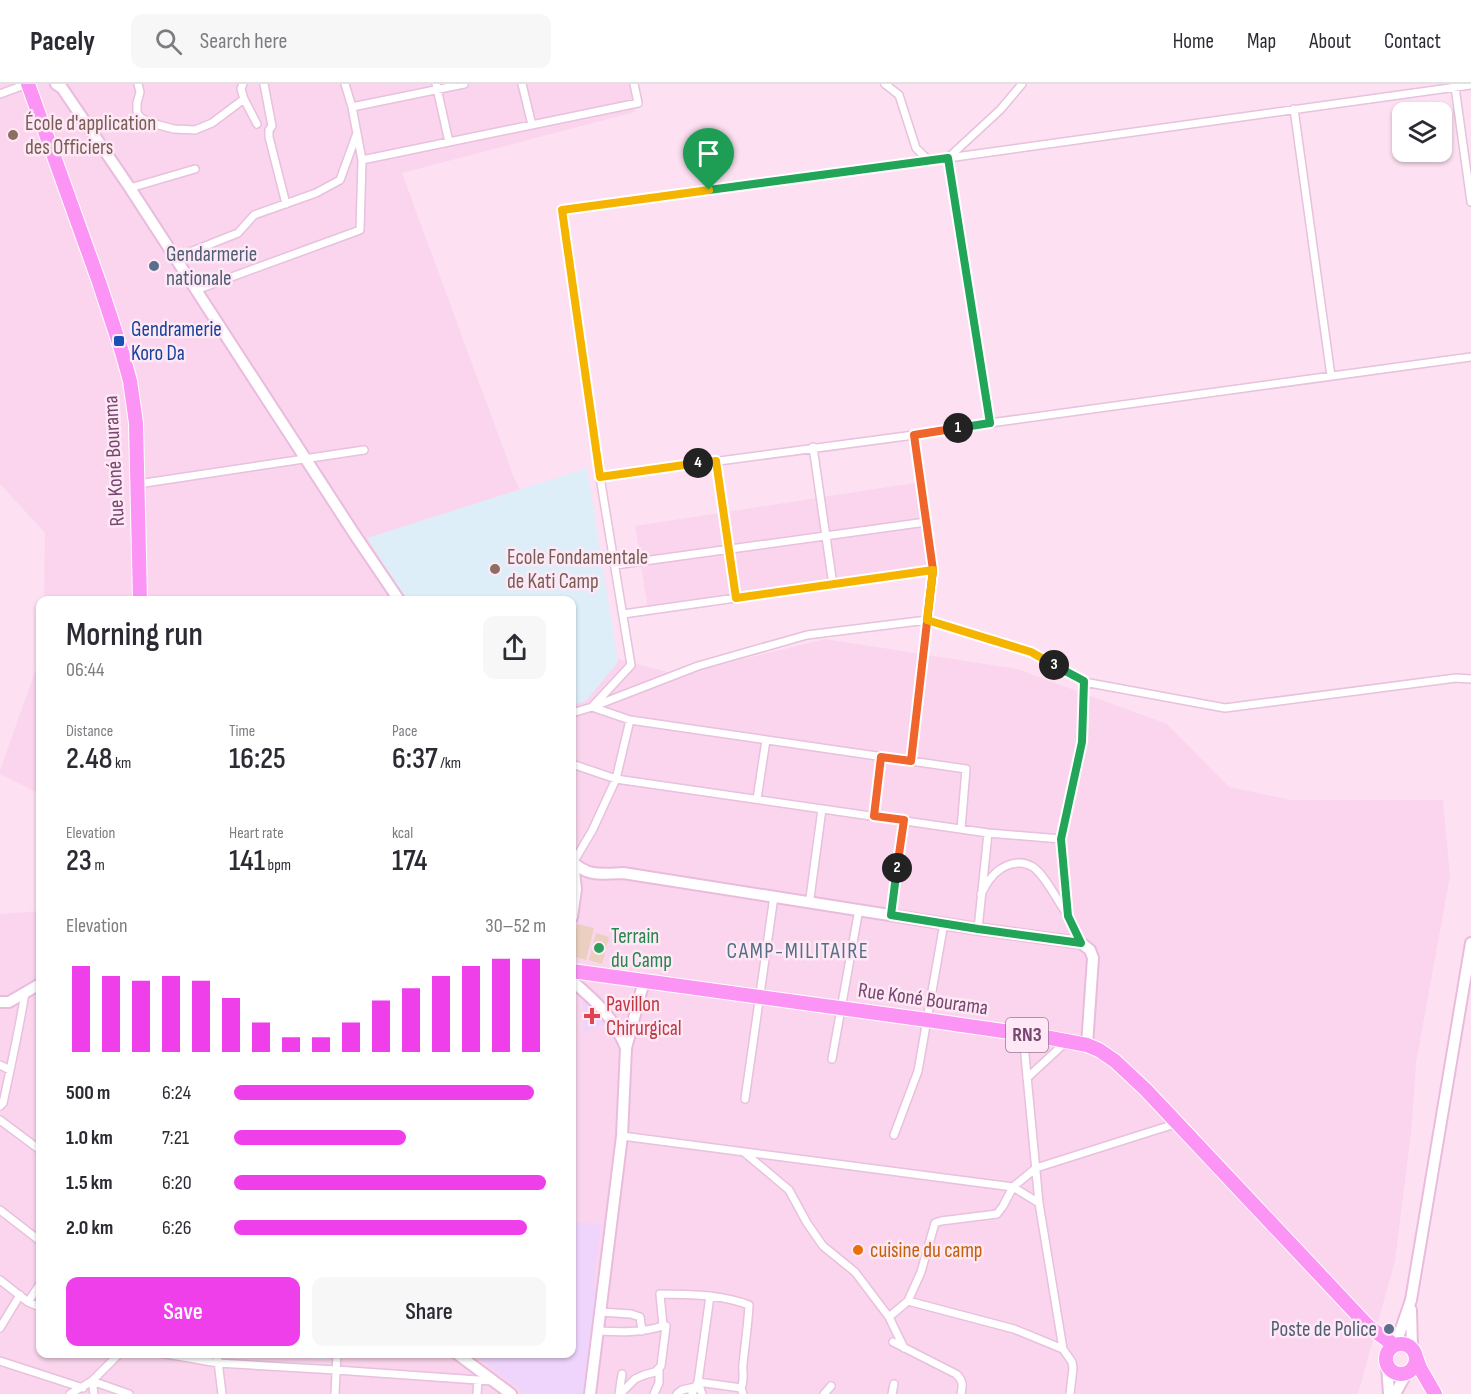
<!DOCTYPE html>
<html lang="en">
<head>
<meta charset="utf-8">
<style>
	:root { --surface:#fff; --page:#f7f7f7; --text:#2b2b33; --muted:#7c7c81; --line:#e1e1e2; --accent:#ee3feb }
	body { margin:0; font-family:"Sofia Sans Condensed",sans-serif; background:var(--page); color:var(--text); height:100vh; display:flex; flex-direction:column; font-size:22px; white-space:nowrap }
	* { box-sizing:border-box; margin:0 }
	p { font-size:20px; color:var(--muted) }
	.icon { flex:none; width:33px; height:33px; fill:none; stroke:currentColor; stroke-width:2; stroke-linecap:round; stroke-linejoin:round }
	.map { position:relative; flex:1; overflow:hidden }
	.details { position:absolute; left:36px; top:512px; width:540px; height:762px; display:flex; flex-direction:column; background:var(--surface); border-radius:12px; box-shadow:0 2px 4px #0004 }
	.details>* { flex:none }
	.fabs { position:absolute; left:1392px; top:18px; display:grid; gap:12px }
	.fabs a { display:grid; place-items:center; width:60px; height:60px; border-radius:12px; background:var(--surface); box-shadow:0 2px 4px #0004; font-size:30px }
	.pin { position:absolute; display:grid; place-items:center; width:51px; height:51px; color:#fff; margin:-62px -26px; border-radius:50% 50% 50% 0; rotate:-45deg; box-shadow:0 0 6px #0007 }
	.pin .icon { rotate:45deg }
	.km { position:absolute; width:30px; height:30px; margin:-15px; border-radius:50%; background:#222; color:#fff; font-size:16px; line-height:30px; text-align:center }
	.round { display:grid; place-items:center; flex:none; width:63px; height:63px; border-radius:12px; background:var(--page) }
	.headline { display:flex; align-items:center; justify-content:space-between; height:102px; padding:0 30px }
	h1 { font-size:33px; font-weight:600; line-height:45px }
	.figures { display:grid; grid-template-columns:repeat(3,1fr); gap:9px; height:102px; padding:6px 30px }
	.figures div { display:grid; align-content:center }
	.figures b { font-size:30px; font-weight:600 }
	.figures small { font-size:16px; font-weight:400 }
	.figures p { font-size:16px }
	.chart { height:168px; padding:12px 30px }
	.chart p { display:flex; justify-content:space-between }
	.chart svg { width:100%; height:108px; margin-top:6px; stroke:var(--accent); stroke-width:6 }
	.button { display:flex; gap:12px; margin-top:auto; padding:12px 30px }
	.button a { flex:1; height:69px; border-radius:12px; background:var(--accent); color:#fff; font-size:24px; font-weight:600; line-height:69px; text-align:center }
	.button a+a { background:var(--page); color:var(--text) }
	ul { padding:0 30px; list-style:none; font-size:20px }
	li { display:grid; grid-template-columns:96px 72px 1fr; align-items:center; height:45px }
	li i { height:15px; border-radius:8px; background:var(--accent) }
	header { display:flex; align-items:center; gap:36px; box-sizing:border-box; height:84px; padding:0 30px; background:var(--surface); border-bottom:2px solid var(--line) }
	header strong { font-size:28px }
	nav { display:flex; gap:33px; margin-inline-start:auto; font-size:21px }
	.search { width:420px; height:54px; background:var(--page); display:flex; align-items:center; gap:15px; box-sizing:border-box; padding:0 21px; border-radius:12px; color:var(--muted); font-size:22px }
	.map>svg:first-child { display:block }
	.residential { fill:#fad5ed }
	.education { fill:#deeef9 }
	.medical { fill:#efd4fc }
	.pitch { fill:#ebd0bf }
	.lines { fill:none; stroke-linecap:round; stroke-linejoin:round }
	.street-casing { stroke:#e7c1dd; stroke-width:10 }
	.secondary-casing { stroke:#e9bcdd; stroke-width:14 }
	.highway-casing { stroke:#fff; stroke-width:16 }
	.street { stroke:#fff; stroke-width:7 }
	.secondary { stroke:#fff; stroke-width:10 }
	.highway { stroke:#fb94f5; stroke-width:14 }
	.split-1-casing { stroke:#fff; stroke-width:12 }
	.split-2-casing { stroke:#fff; stroke-width:12 }
	.split-3-casing { stroke:#fff; stroke-width:12 }
	.split-4-casing { stroke:#fff; stroke-width:12 }
	.split-5-casing { stroke:#fff; stroke-width:12 }
	.split-1 { stroke:#22a559; stroke-width:8 }
	.split-2 { stroke:#f0652b; stroke-width:8 }
	.split-3 { stroke:#22a559; stroke-width:8 }
	.split-4 { stroke:#f5b400; stroke-width:8 }
	.split-5 { stroke:#f5b400; stroke-width:8 }
	.education-dot { fill:#8d6e63; stroke:#ffe8f6; stroke-width:2 }
	.service-dot { fill:#5c6f8a; stroke:#ffe8f6; stroke-width:2 }
	.transit-dot { fill:#1a4fb4; stroke:#ffe8f6; stroke-width:2 }
	.leisure-dot { fill:#2e9e5b; stroke:#ffe8f6; stroke-width:2 }
	.health-dot { fill:#e0444e; stroke:#ffe8f6; stroke-width:2 }
	.food-dot { fill:#e8710a; stroke:#ffe8f6; stroke-width:2 }
	.labels { text-anchor:middle; dominant-baseline:central; stroke-width:5; stroke-linejoin:round; paint-order:stroke }
	.shield { fill:#ffe8f6; stroke:#9f7798; stroke-width:1.5 }
	.shield-label { font-size:20px; font-weight:bold; fill:#76476f }
	.education-label { font-size:21px; fill:#785e54; stroke:#ffe8f6; text-anchor:start }
	.service-label { font-size:21px; fill:#4e5e75; stroke:#ffe8f6; text-anchor:start }
	.transit-label { font-size:21px; fill:#164399; stroke:#ffe8f6; text-anchor:start }
	.street-label { font-size:21px; fill:#76476f; stroke:#ffe8f6 }
	.leisure-label { font-size:21px; fill:#27864d; stroke:#ffe8f6; text-anchor:start }
	.health-label { font-size:21px; fill:#be3a42; stroke:#ffe8f6; text-anchor:start }
	.food-label { font-size:21px; fill:#c56008; stroke:#ffe8f6; text-anchor:start }
	.neighbourhood-label { font-size:22px; letter-spacing:1.5px; fill:#566f85; stroke:#ffe8f6 }
</style>
</head>
<body>
<header>
<strong>Pacely</strong>
<div class="search"><svg class="icon" aria-label="search" viewBox="0 0 24 24"><circle cx="10" cy="10" r="6"/><path d="M15 15l6 6"/></svg>Search here</div>
<nav><a>Home</a><a>Map</a><a>About</a><a>Contact</a></nav>
</header>
<div class="map">
<svg width="1471" height="1310" viewBox="0 0 1471 1310">
	<rect width="100%" height="100%" fill="#fde1f2"/>
	<path class="residential" d="M0,0h629l6,28 -233,61 111,302 57,125h-526l1,-67 -45,-49z
		M920,398l10,85 -282,43 -13,-84z
		M572,520l21,48 85,23 147,-36 192,30 150,55 62,63 62,13h152l7,76 -34,187 -5,70 -16,128 -37,133h-1358v-480l40,-3v442h532z
		M40,574v136l-40,-20v-4z"/>
	<path class="education" d="M587,384l31,194 -32,39 -14,4v-105h-165l-40,-62z
		M230,1269h97l-1,6z"/>
	<path class="medical" d="M582,915l21,19 3,6 -22,9z
		M572,1138l29,2 -8,65 6,2 -15,103h-59l-52,-41h99z"/>
	<path class="pitch" d="M577,840l17,4 -8,32 -14,-4v-8z
		M596,849l13,4 -7,27 -13,-4z"/>
	<g class="lines">
		<g class="street-casing">
			<path id="street" d="M138,0l2,8 -3,11v10l4,5 10,5 23,6 21,1 17,-7 32,-24 -3,-10 2,-5
				M264,0l8,42 -3,4v7l17,67
				M436,0l13,58
				M522,0l10,41
				M885,0l14,11 17,53 13,13
				M1455,3l16,115
				M0,10l27,-10
				M244,15l13,25
				M352,23l112,-23
				M1294,25l37,267
				M362,76l276,-57 -4,-19
				M130,104l65,-19
				M175,174l63,-25 16,-18 62,-22 24,-13 17,-47
				M196,206l164,-60 2,-70 -10,-53 -7,-23
				M990,339l-42,-265 52,-48 22,-26
				M813,363l20,138
				M716,377l20,138
				M600,393l314,-42 76,-12 481,-66
				M138,400l226,-34
				M615,481l311,-43
				M623,530l310,-44
				M1084,598l141,26 231,-30 15,1
				M572,629l20,-6 106,-41 109,-31 120,-15 104,32 53,30 -2,60 -21,97 7,77 13,27
				M911,677l22,-191 -19,-135
				M572,680l44,15 372,54 73,6
				M757,715l9,-59
				M874,732l7,-59
				M961,745l5,-60 -336,-49 -38,-13 39,-42 -31,-188 -37,-267 385,-52 523,-73
				M573,779l19,-32 24,-52 14,-59
				M981,810c3,-5 6,-12 10,-16 10,-13 28,-20 42,-11 12,8 25,35 34,47
				M810,814l12,-89
				M891,831l13,-94
				M978,845l10,-96
				M1023,950l16,169 24,146 9,13 1,6 -3,26
				M832,975l27,-150
				M0,981l10,5
				M1027,994l40,-37
				M745,1015l29,-203
				M0,1022l3,-3c8,-37 16,-73 22,-110
				M0,1036l40,30
				M894,1051l24,-64 26,-148
				M622,1052l391,51 23,-19 142,-45
				M745,1069l44,37 18,33 16,23 32,26 34,45 15,31
				M0,1126l40,31
				M0,1196l28,22 12,5
				M908,1217l106,28 49,20
				M28,1218l12,-18
				M600,1228l31,2 9,3 2,14
				M889,1233l19,-16 13,-29 14,-49 6,-2 56,-7 6,-8 10,-19 26,16
				M0,1244l20,-33
				M597,1247c23,1 44,2 66,-5l-3,-32c32,1 59,0 89,11 -1,20 -4,39 -6,59 -1,8 2,16 -2,24l2,6
				M893,1258l63,32c7,6 7,11 5,20
				M160,1269l58,10 118,7 156,11
				M217,1269l5,41
				M0,1277l83,27
				M70,1310l22,-13 28,-28
				M94,1310l-2,-13 37,13
				M335,1310l2,-41
				M477,1310l1,-14
				M619,1310l3,-20
				M620,1310l15,-15 9,-4 11,-3 6,-6 5,-40h-3
				M654,1310l5,-11v-15
				M677,1310l5,-4 13,-3
				M692,1310l6,-12 12,-86
				M702,1310l-4,-12 43,6
				M824,1310l7,-8
				M892,1310l2,-10"/>
		</g>
		<g class="secondary-casing">
			<path id="secondary" d="M56,0l6,4 68,100 225,347 44,65
				M572,777c15,16 30,13 51,12l355,56 103,14 9,7 3,8 -6,87
				M572,833l4,-28 -3,-26
				M572,897c24,20 42,37 54,67
				M0,918h9l31,-18
				M1411,1226l1,38
				M1394,1261l6,-13 11,-32 60,-357
				M456,1269l55,41
				M1387,1281l2,29
				M590,1310l32,-258 4,-88 18,-67
				M1395,1310l11,-20"/>
		</g>
		<g class="highway-casing">
			<path id="highway" d="M28,0l71,198 23,70 8,29 6,42 4,177
				M572,887l355,49 118,17 42,8 12,5 16,11 31,29 222,236 26,19
				M1386 1275a15 15 0 1 1 30 0a15 15 0 1 1-30 0Z
				M1415,1270l5,14 15,26"/>
		</g>
		<use href="#street" class="street"/>
		<use href="#secondary" class="secondary"/>
		<use href="#highway" class="highway"/>
	</g>
	<g class="lines">
		<g class="split-1-casing">
			<path id="split-1" d="M709,106l239,-32 42,265 -32,5"/>
		</g>
		<g class="split-2-casing">
			<path id="split-2" d="M897,784l7,-48 -30,-4 7,-59 30,4 22,-191 -19,-135 44,-7"/>
		</g>
		<g class="split-3-casing">
			<path id="split-3" d="M897,784l-6,47 87,14 103,14 -13,-27 -7,-77 21,-97 2,-61 -30,-16"/>
		</g>
		<g class="split-4-casing">
			<path id="split-4" d="M698,379l18,-2 20,137 197,-28 -6,50 104,32 23,13"/>
		</g>
		<g class="split-5-casing">
			<path id="split-5" d="M698,379l-98,14 -38,-267 147,-20"/>
		</g>
		<use href="#split-1" class="split-1"/>
		<use href="#split-2" class="split-2"/>
		<use href="#split-3" class="split-3"/>
		<use href="#split-4" class="split-4"/>
		<use href="#split-5" class="split-5"/>
	</g>
	<g class="education-dot">
		<circle cx="13" cy="51" r="6"/>
		<circle cx="495" cy="485" r="6"/>
	</g>
	<g class="service-dot">
		<circle cx="154" cy="182" r="6"/>
		<circle cx="1389" cy="1245" r="6"/>
	</g>
	<rect class="transit-dot" x="113" y="251" width="12" height="12" rx="3"/>
	<circle class="leisure-dot" cx="599" cy="864" r="6"/>
	<path class="health-dot" d="M589 923h6v6h6v6h-6v6h-6v-6h-6v-6h6z"/>
	<circle class="food-dot" cx="858" cy="1166" r="6"/>
	<g class="labels">
		<rect class="shield" x="1006" y="934" width="42" height="34" rx="4.5"/>
		<g class="shield-label">
			<text x="1027" y="951">RN3</text>
		</g>
		<g class="education-label">
			<text x="25" y="39">École d'application<tspan x="25" dy="24">des Officiers</tspan></text>
			<text x="507" y="473">Ecole Fondamentale<tspan x="507" dy="24">de Kati Camp</tspan></text>
		</g>
		<g class="service-label">
			<text x="166" y="170">Gendarmerie<tspan x="166" dy="24">nationale</tspan></text>
			<text x="1377" y="1245" text-anchor="end">Poste de Police</text>
		</g>
		<g class="transit-label">
			<text x="131" y="245">Gendramerie<tspan x="131" dy="24">Koro Da</tspan></text>
		</g>
		<g class="street-label">
			<text transform="translate(114 377) rotate(-93)">Rue Koné Bourama</text>
			<text transform="translate(923 915) rotate(8)">Rue Koné Bourama</text>
		</g>
		<g class="leisure-label">
			<text x="611" y="852">Terrain<tspan x="611" dy="24">du Camp</tspan></text>
		</g>
		<g class="health-label">
			<text x="606" y="920">Pavillon<tspan x="606" dy="24">Chirurgical</tspan></text>
		</g>
		<g class="food-label">
			<text x="870" y="1166">cuisine du camp</text>
		</g>
		<g class="neighbourhood-label">
			<text x="798" y="867">CAMP-MILITAIRE</text>
		</g>
	</g>
</svg>
<div class="fabs">
<a><svg class="icon" aria-label="layers" viewBox="0 0 24 24"><path d="M12 4l9 5-9 5-9-5zM3 14l9 5 9-5"/></svg></a>
</div>
<div class="pin" style="left:709px;top:106px;background:#1e9e55"><svg class="icon" aria-label="arrive" viewBox="0 0 24 24"><path d="M6 21V4h12l-3 4 3 4H6"/></svg></div>
<b class="km" style="left:958px;top:344px">1</b>
<b class="km" style="left:897px;top:784px">2</b>
<b class="km" style="left:1054px;top:581px">3</b>
<b class="km" style="left:698px;top:379px">4</b>
<section class="details">
<div class="headline"><div><h1>Morning run</h1><p>06:44</p></div><a class="round"><svg class="icon" aria-label="share" viewBox="0 0 24 24"><path d="M12 15V3M7 8l5-5 5 5M5 13v7h14v-7"/></svg></a></div>
<div class="figures">
<div><p>Distance</p><b>2.48<small> km</small></b></div>
<div><p>Time</p><b>16:25</b></div>
<div><p>Pace</p><b>6:37<small> /km</small></b></div>
</div>
<div class="figures">
<div><p>Elevation</p><b>23<small> m</small></b></div>
<div><p>Heart rate</p><b>141<small> bpm</small></b></div>
<div><p>kcal</p><b>174</b></div>
</div>
<div class="chart"><p><span>Elevation</span>30–52 m</p>
<svg viewBox="0 0 160 44" preserveAspectRatio="none"><path d="M5 44V9M15 44V13M25 44V15M35 44V13M45 44V15M55 44V22M65 44V32M75 44V38M85 44V38M95 44V32M105 44V23M115 44V18M125 44V13M135 44V9M145 44V6M155 44V6"/></svg>
</div>
<ul>
<li><b>500 m</b>6:24<i style="width:96%"></i></li>
<li><b>1.0 km</b>7:21<i style="width:55%"></i></li>
<li><b>1.5 km</b>6:20<i style="width:100%"></i></li>
<li><b>2.0 km</b>6:26<i style="width:94%"></i></li>
</ul>
<div class="button"><a>Save</a><a>Share</a></div>
</section>
</div>
</body>
</html>
